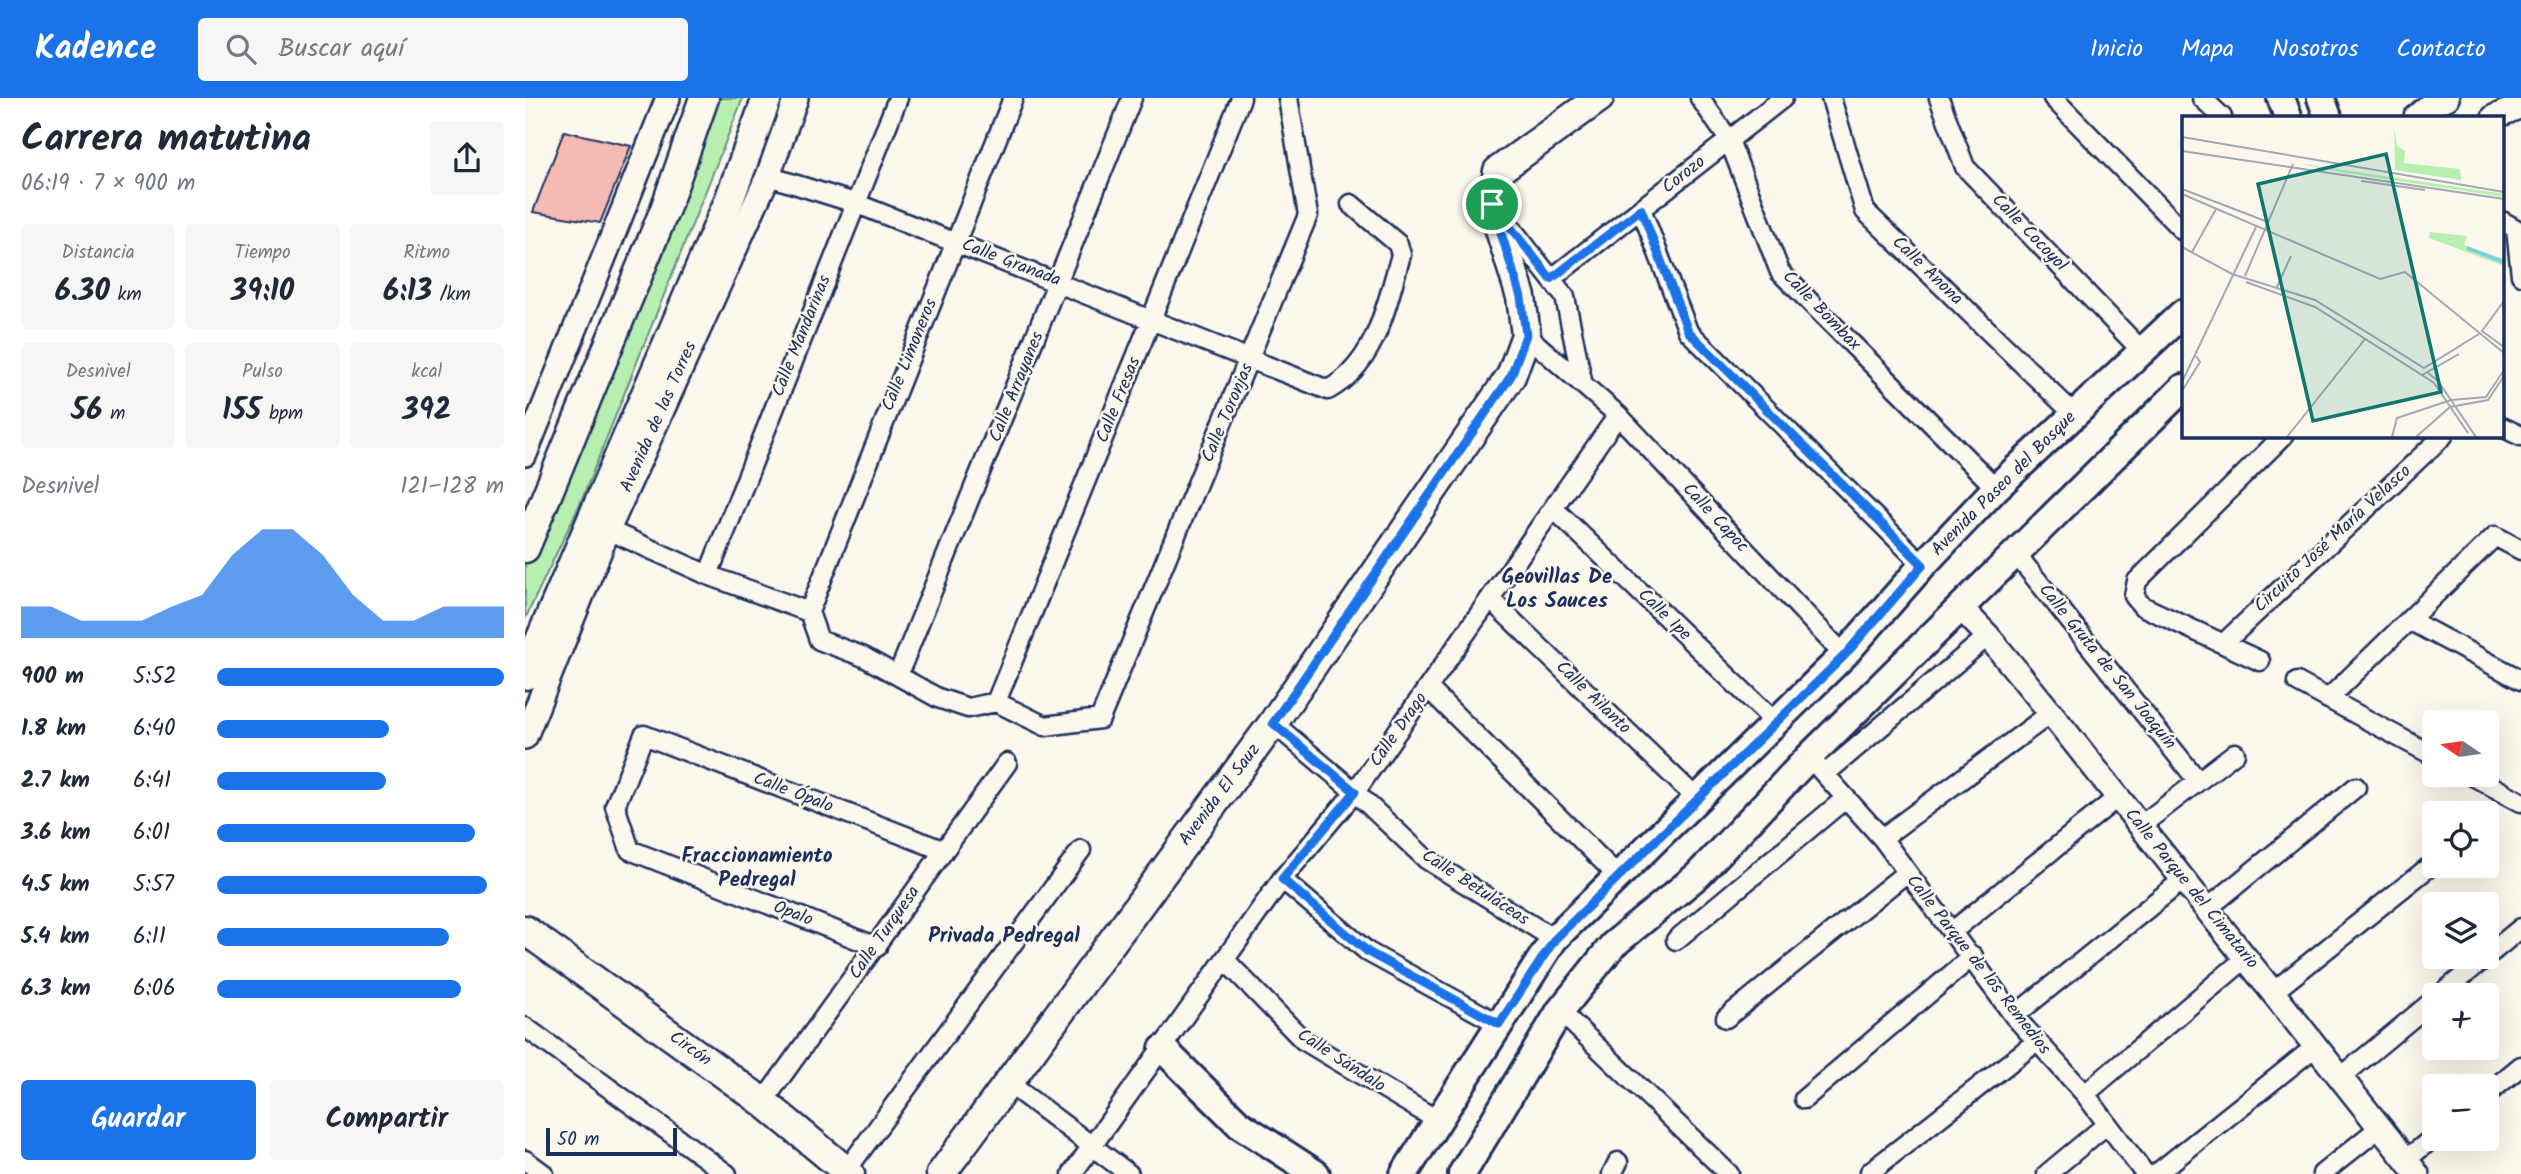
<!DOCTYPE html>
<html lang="es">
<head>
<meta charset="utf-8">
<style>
	:root { --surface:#fff; --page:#f6f6f7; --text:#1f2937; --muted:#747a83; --accent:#1a73e8 }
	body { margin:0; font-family:Kalam,sans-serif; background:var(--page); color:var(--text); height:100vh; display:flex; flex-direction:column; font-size:26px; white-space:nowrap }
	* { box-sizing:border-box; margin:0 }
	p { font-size:23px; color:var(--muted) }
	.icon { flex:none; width:38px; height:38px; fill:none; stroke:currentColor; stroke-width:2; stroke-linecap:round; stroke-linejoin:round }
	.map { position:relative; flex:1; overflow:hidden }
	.panel { display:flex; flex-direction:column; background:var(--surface); width:525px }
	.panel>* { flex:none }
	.needle { width:46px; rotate:283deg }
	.fabs { position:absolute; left:1897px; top:612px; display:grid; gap:14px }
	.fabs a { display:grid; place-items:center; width:77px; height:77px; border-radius:7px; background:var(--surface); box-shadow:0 7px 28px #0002; font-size:35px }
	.scale { position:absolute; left:21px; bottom:18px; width:131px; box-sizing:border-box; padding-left:7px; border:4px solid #1b2f5e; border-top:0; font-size:19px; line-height:24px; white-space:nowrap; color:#1b2f5e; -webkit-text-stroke:5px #fbf7ec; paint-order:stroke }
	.pin { position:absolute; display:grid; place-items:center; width:60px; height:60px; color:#fff; margin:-30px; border:4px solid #fff; border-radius:50%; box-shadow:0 2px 7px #0007 }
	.round { display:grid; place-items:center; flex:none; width:74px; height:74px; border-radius:7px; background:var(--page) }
	.headline { display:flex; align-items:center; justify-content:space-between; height:119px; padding:0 21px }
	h1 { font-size:38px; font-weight:600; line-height:52px }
	.figures { display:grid; grid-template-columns:repeat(3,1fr); gap:10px; height:119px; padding:7px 21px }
	.figures div { display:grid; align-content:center; border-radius:7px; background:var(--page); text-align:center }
	.figures b { font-size:30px; font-weight:600 }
	.figures small { font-size:19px; font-weight:400 }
	.figures p { font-size:19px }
	.chart { height:196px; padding:14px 21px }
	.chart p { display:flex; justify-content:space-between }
	.chart svg { width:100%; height:126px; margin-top:7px; fill:var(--accent); opacity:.7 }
	.cta { display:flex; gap:14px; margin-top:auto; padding:14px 21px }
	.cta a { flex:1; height:80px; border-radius:7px; background:var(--accent); color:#fff; font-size:28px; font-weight:600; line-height:80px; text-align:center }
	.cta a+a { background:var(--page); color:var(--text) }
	ul { padding:0 21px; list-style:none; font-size:23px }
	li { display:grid; grid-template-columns:112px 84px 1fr; align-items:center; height:52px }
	li i { height:18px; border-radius:9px; background:var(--accent) }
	header { display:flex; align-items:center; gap:42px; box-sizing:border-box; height:98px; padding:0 35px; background:var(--accent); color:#fff }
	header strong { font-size:33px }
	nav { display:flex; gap:38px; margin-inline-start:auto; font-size:24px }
	.search { width:490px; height:63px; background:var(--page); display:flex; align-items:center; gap:18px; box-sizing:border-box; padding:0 24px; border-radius:7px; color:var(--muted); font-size:26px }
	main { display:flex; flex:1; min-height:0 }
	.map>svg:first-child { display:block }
	.green { fill:#b7efb1; stroke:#698f88; stroke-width:2 }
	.building { fill:#f5bab2; stroke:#1b2f5e; stroke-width:2 }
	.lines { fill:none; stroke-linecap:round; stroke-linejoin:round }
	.minor-casing { stroke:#1b2f5e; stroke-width:23 }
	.tertiary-casing { stroke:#1b2f5e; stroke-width:28 }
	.secondary-casing { stroke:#1b2f5e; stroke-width:32 }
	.primary-casing { stroke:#1b2f5e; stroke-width:33 }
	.minor { stroke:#fbf7ec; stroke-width:18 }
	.tertiary { stroke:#fbf7ec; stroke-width:23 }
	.secondary { stroke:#fbf7ec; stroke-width:26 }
	.primary { stroke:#fbf7ec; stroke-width:28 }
	.route-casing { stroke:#fff; stroke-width:14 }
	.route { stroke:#1a73e8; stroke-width:9 }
	.labels { text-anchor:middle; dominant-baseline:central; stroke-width:5; stroke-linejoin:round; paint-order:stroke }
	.street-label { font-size:18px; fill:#1b2f5e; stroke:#fbf7ec }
	.quarter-label { font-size:21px; font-weight:bold; fill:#1b2f5e; stroke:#fbf7ec }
	.inset-river { fill:none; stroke:#7fcedb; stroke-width:3.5 }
	.inset-road { fill:none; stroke:#a1a7b3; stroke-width:2 }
	.view { fill:#0f766e; fill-opacity:0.15; stroke:#0f766e; stroke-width:3.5 }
	.inset-edge { fill:none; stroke:#1b2f5e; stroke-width:3.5 }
</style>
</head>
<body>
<header>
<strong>Kadence</strong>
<div class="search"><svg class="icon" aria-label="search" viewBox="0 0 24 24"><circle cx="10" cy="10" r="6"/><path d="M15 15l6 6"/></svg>Buscar aquí</div>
<nav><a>Inicio</a><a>Mapa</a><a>Nosotros</a><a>Contacto</a></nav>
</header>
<main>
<section class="panel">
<div class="headline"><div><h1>Carrera matutina</h1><p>06:19 · 7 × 900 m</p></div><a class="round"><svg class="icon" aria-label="share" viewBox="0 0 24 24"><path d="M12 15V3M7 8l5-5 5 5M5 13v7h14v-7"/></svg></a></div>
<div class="figures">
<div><p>Distancia</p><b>6.30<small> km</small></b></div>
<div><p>Tiempo</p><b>39:10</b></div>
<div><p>Ritmo</p><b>6:13<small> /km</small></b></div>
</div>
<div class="figures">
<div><p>Desnivel</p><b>56<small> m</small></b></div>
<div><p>Pulso</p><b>155<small> bpm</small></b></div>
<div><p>kcal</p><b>392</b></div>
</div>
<div class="chart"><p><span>Desnivel</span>121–128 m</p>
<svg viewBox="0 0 160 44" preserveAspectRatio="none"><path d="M0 44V33L10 33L20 38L30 38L40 38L50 33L60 29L70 15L80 6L90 6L100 15L110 29L120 38L130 38L140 33L150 33L160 33V44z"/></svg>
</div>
<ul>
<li><b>900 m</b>5:52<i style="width:100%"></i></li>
<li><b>1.8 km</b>6:40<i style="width:60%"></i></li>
<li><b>2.7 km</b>6:41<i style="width:59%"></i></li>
<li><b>3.6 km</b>6:01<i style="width:90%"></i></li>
<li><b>4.5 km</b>5:57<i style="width:94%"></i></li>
<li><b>5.4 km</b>6:11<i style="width:81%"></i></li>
<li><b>6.3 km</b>6:06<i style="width:85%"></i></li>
</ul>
<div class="cta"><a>Guardar</a><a>Compartir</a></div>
</section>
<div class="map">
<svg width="1996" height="1076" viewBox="0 0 1996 1076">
	<rect width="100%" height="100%" fill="#fbf7ec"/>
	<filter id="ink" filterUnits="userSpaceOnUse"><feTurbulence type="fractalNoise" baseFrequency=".0143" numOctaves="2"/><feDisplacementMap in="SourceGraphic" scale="14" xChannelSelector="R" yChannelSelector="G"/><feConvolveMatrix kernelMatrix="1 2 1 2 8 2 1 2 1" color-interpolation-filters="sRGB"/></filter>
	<g filter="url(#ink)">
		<path class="green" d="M189,0h29l-163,406 -55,115v-55l27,-76z"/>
		<path class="building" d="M39,33l67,15 -31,77 -67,-11z"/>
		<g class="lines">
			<g class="minor-casing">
				<path id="minor" d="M1175,0l29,42 51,132 216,216
					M1306,0l34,113 209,203
					M1414,0l26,69 178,185
					M1528,0l130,133
					M1677,0l20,19
					M243,78l87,27 473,187c49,-27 58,-85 73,-135l-3,-11 -47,-40
					M1116,111l47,122 235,234
					M977,118l63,81 18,88
					M1977,123l14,8 5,46
					M1026,181l232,-181
					M1001,237l92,80 226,240
					M1977,329l19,9
					M1028,410l222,214
					M83,432l100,45 101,37 10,28 45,17 74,41 30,10 28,-6 49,24 55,-7 208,-504 -20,-117
					M1491,456l182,227
					M183,477l190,-477
					M965,501l206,199
					M284,514l204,-514
					M1884,522l112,60
					M1699,545l219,-207
					M1735,563l-118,-55 -8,-10 3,-15 146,-145
					M373,577l234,-577
					M1772,584l137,74
					M903,590l189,187
					M1803,601l167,-163 26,14
					M471,604l245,-604
					M748,625l82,69 71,67 128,80
					M1284,659l73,81 132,178 71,78 60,80
					M1300,676l163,-138
					M1946,677l50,27
					M1615,728l95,-73
					M1357,740l169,-125
					M757,781l86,73 131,72
					M1683,810l148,-121
					M1429,832l164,-133
					M1151,842l170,-142
					M352,849l-247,-97 -15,-44 29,-71 298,115
					M1962,858l34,-28
					M700,862l78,80 134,80
					M1748,894l161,-129
					M1914,898l47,-39
					M1035,913l169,163
					M1489,918l170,-137
					M1201,920l180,-145
					M0,929l202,147
					M1815,980l94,-78
					M482,984l122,92
					M1560,996l161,-136
					M1962,996l34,-28
					M1279,1001l169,-143
					M238,1004l244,-339
					M1882,1061l27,-22
					M0,1062l19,14
					M321,1073l235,-321
					M1345,1074l166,-130
					M547,1076l210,-295 73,-87 263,-377
					M1087,1076l6,-12
					M1522,1076l59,-49
					M1631,1076l159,-127
					M1797,1076l57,-46"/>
			</g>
			<g class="tertiary-casing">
				<path id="tertiary" d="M1891,19l15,-13 16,-6
					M1969,19l27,-11
					M0,356l143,-356
					M1436,510l27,28 63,77 366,461
					M0,639l83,-207 160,-354 28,-78"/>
			</g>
			<g class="secondary-casing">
				<path id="secondary" d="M1756,0l7,19
					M1796,0l7,19
					M638,951l76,75 77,50
					M879,1076l150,-235 290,-284 79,-90 73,-77 187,-175
					M937,1076l98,-163 53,-66 85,-70 111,-118 374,-369"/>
			</g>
			<g class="primary-casing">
				<path id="primary" d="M0,450l140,-339 39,-111
					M0,577l203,-472 39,-105
					M0,832l238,172 87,72
					M416,1076l332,-451 238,-347 15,-41 -5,-38 -29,-93 6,-33 101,-73"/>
			</g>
			<use href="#minor" class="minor"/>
			<use href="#tertiary" class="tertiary"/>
			<use href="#secondary" class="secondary"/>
			<use href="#primary" class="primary"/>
		</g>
	</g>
	<g class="lines" filter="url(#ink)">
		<g class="route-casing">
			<path id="route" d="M967,106l59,75 90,-70 47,122 235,234 -79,91 -289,283 -56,85 -131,-72 -86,-73 73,-87 -82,-69 238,-347 15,-41 -5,-38z"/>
		</g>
		<use href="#route" class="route"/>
	</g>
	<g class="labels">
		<g class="street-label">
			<text transform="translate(1159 77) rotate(-38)">Corozo</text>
			<text transform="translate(1504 135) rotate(46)">Calle Cocoyol</text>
			<text transform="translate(486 165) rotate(21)">Calle Granada</text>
			<text transform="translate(1402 173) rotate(44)">Calle Anona</text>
			<text transform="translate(1296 213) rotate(46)">Calle Bombax</text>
			<text transform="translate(277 238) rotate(-68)">Calle Mandarinas</text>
			<text transform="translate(385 257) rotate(-68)">Calle Limoneros</text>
			<text transform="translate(492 289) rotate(-68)">Calle Arrayanes</text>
			<text transform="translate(594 302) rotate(-68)">Calle Fresas</text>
			<text transform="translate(703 315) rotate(-67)">Calle Toronjas</text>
			<text transform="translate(134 319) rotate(-66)">Avenida de las Torres</text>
			<text transform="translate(1479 386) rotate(-45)">Avenida Paseo del Bosque</text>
			<text transform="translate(1190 420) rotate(47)">Calle Capoc</text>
			<text transform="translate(1808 441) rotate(-43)">Circuito José María Velasco</text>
			<text transform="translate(1139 517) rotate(44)">Calle Ipe</text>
			<text transform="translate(1582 569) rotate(51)">Calle Gruta de San Joaquín</text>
			<text transform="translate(1068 600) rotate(44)">Calle Ailanto</text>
			<text transform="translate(874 632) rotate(-55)">Calle Drago</text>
			<text transform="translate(268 695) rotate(21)">Calle Ópalo</text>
			<text transform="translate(695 697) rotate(-53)">Avenida El Sauz</text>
			<text transform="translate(950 790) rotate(33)">Calle Betuláceas</text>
			<text transform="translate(1666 791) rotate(51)">Calle Parque del Cimatario</text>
			<text transform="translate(268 816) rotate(21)">Opalo</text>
			<text transform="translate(360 835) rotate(-55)">Calle Turquesa</text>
			<text transform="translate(1453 867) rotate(52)">Calle Parque de los Remedios</text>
			<text transform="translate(165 951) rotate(36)">Circón</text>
			<text transform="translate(816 963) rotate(33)">Calle Sándalo</text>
		</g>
		<g class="quarter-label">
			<text x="1032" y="479">Geovillas De<tspan x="1032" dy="24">Los Sauces</tspan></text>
			<text x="232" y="758">Fraccionamiento<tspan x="232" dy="24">Pedregal</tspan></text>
			<text x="479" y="838">Privada Pedregal</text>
		</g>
	</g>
	<g transform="translate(1657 18)">
		<rect width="322" height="322" fill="#fbf7ec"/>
		<path d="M212,10l3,20 8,5 -1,12 56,6 1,11 -66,-10zM115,47l207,31v3l-164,-25zM248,116l37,4 -3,9 40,14v7l-75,-28z" fill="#b7efb1"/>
		<path class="inset-river" d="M285,132l37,14"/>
		<path class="inset-road" d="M0,21l322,55M0,35l322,48M179,65l64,9M0,73l86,33M0,78l198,85 25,-7 99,81M0,131l50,27 83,26 109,68 55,-34M10,136l24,-43M63,160l48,-112M64,166l69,25 107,68 37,-21M94,173l15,-33M322,185l-22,30 22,16M246,257l10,8 38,56M240,259l12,8 34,50M0,266l74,-155M0,275l18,-29 -4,-6M105,321l78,-98M210,321l5,-19 54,-18 35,-3 18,-27M234,321l34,-30 38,-7 16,-24"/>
		<path class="view" d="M204,38l55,238 -128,29 -55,-237z"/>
		<rect width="322" height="322" class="inset-edge"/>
	</g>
</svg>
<div class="fabs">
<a><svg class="needle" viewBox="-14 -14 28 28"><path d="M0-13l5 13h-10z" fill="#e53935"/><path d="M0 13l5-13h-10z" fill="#747a83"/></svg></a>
<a><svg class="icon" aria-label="locate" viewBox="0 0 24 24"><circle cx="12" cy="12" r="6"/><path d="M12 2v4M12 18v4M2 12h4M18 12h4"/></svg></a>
<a><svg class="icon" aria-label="layers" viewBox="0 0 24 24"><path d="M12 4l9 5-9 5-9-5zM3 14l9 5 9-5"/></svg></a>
<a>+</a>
<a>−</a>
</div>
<div class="scale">50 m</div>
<div class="pin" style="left:967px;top:106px;background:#1e9e55"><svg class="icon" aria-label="arrive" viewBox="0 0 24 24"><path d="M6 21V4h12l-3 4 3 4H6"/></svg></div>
</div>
</main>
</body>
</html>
